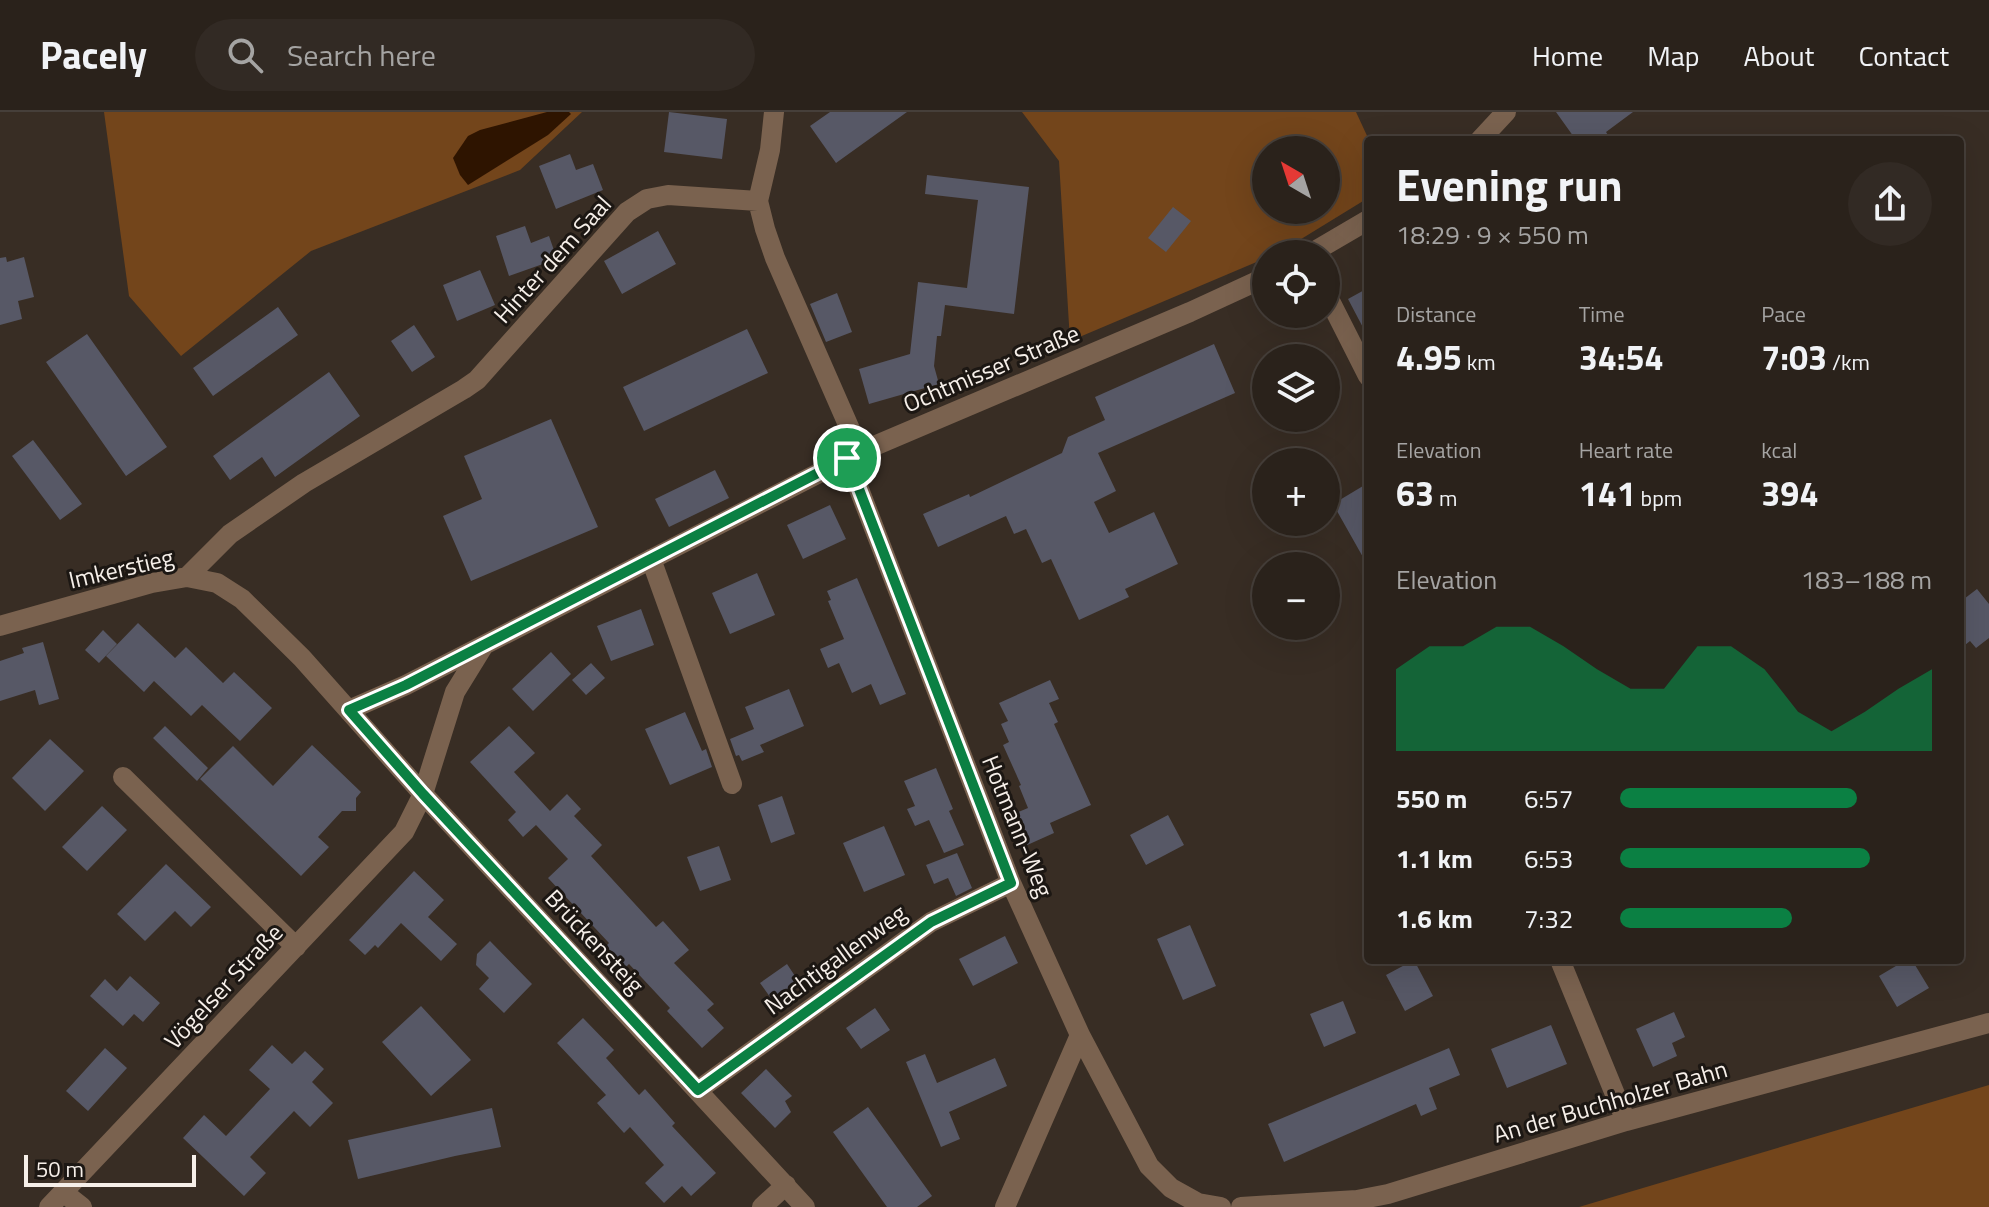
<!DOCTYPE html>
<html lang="en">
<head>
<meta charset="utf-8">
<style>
	:root { --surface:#2a221b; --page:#322a24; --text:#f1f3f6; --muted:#a5a4a3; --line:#463f3a; --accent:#0b8043 }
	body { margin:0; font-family:"Titillium Web",sans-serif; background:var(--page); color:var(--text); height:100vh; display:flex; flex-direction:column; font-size:30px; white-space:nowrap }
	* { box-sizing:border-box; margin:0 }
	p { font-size:26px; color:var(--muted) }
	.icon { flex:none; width:44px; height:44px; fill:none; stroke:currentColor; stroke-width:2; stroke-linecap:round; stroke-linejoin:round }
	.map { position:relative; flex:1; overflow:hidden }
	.panel { position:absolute; left:1364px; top:24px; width:600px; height:828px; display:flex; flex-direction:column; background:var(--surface); border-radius:8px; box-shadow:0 8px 32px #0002,0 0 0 2px var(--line) }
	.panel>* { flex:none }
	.needle { width:52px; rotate:321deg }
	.buttons { position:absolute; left:1252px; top:24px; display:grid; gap:16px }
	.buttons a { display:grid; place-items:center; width:88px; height:88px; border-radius:50%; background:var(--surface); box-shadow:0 8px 32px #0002,0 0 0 2px var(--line); font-size:40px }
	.scale { position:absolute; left:24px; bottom:20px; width:172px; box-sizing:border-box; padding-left:8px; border:4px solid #f6efe9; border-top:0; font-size:22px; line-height:28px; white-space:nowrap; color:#f6efe9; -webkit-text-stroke:6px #1c1713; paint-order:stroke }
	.pin { position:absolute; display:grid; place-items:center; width:68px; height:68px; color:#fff; margin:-34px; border:4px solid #fff; border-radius:50%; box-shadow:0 2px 8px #0007 }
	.round { display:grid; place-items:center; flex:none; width:84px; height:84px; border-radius:42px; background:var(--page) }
	.head { display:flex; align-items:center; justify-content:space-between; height:136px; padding:0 32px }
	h1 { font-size:44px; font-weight:700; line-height:60px }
	.stats { display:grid; grid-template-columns:repeat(3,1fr); gap:12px; height:136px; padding:8px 32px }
	.stats div { display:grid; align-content:center }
	.stats b { font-size:34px; font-weight:700 }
	.stats small { font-size:22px; font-weight:400 }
	.stats p { font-size:22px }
	.chart { height:224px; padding:16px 32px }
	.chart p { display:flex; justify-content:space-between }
	.chart svg { width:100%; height:144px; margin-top:8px; fill:var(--accent); opacity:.7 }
	ul { padding:0 32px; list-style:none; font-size:26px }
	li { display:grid; grid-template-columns:128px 96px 1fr; align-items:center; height:60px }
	li i { height:20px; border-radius:10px; background:var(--accent) }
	header { display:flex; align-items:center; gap:48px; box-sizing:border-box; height:112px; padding:0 40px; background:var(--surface); border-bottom:2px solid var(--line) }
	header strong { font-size:38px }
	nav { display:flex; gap:44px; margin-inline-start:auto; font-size:28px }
	.search { width:560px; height:72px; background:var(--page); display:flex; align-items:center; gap:20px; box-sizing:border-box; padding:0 28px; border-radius:44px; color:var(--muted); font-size:30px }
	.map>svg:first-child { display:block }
	.green { fill:#73451b; fill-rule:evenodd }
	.water { fill:#2e1400 }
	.building { fill:#575866 }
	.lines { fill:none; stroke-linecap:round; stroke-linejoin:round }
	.minor { stroke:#7a624f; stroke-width:20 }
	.route-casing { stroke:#fff; stroke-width:16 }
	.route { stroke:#0b8043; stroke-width:10 }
	.labels { text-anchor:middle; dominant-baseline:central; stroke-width:6; stroke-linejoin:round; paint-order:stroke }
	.street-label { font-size:24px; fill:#f6efe9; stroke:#1c1713 }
</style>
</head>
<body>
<header>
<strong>Pacely</strong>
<div class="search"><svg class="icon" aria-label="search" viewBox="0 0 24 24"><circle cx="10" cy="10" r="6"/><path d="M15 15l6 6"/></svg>Search here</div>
<nav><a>Home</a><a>Map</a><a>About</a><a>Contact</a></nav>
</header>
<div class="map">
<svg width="1989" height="1095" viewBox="0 0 1989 1095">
	<rect width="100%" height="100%" fill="#382d24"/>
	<path class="green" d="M104,0h478l-62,58 -209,81 -130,105 -52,-60z
		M1022,0h334l13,28 -1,58 -88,54 -14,2v4l-196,83 -11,-180zM1266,38h60v60h-60z
		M1989,973v122h-410z"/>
	<path class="water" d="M547,0h22l2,2 -23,21 -80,50 -8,-10 -7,-17 15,-22 12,-6z"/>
	<path class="building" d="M669,0l58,7 -5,40 -58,-7z
		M830,0h77l-71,51 -26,-37z
		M1556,0h77l-27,20 5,8h-35z
		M570,42l6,16 17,-6 10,26 -47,19 -17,-43z
		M927,63l102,12 -15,127 -69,-9 -4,31h-4l-3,30 5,18 -70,20 -10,-35 51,-15 8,-72 49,6 11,-88 -53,-6z
		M1173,95l18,14 -25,31 -18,-14z
		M525,114l6,17 18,-7 8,23 -48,17 -13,-40z
		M658,119l18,33 -54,30 -18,-33z
		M6,145l1,5 17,-5 10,40 -16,4 4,18 -22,6v-67z
		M480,158l15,35 -38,16 -14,-36z
		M1368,176v49l-20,-38z
		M837,181l15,39 -26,10 -16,-38z
		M278,195l20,28 -85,61 -20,-28z
		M414,213l21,32 -23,15 -21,-31z
		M747,217l21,44 -124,58 -21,-44z
		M87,222l80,113 -41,29 -80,-114z
		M1214,232l21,49 -137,60 18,38 -22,11 15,31 45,-21 24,52 -53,25 4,8 -50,23 -28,-61 -9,4 -16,-34 -12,5 -8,-18 -68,31 -15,-33 46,-20 1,3 92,-44 6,-16 37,-17 -10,-23z
		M329,260l31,44 -85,61 -13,-20 -32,23 -17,-24z
		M551,307l47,108 -127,54 -28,-65 39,-17 -18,-43z
		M33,328l49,64 -22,16 -48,-64z
		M715,358l14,28 -60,29 -14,-28z
		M1368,371v83l-35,-62z
		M830,393l16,34 -43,20 -16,-34z
		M757,461l18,42 -45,19 -18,-41z
		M857,466l49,116 -26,11 -9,-21 -19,9 -13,-30 -11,5 -8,-19 24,-10 -16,-38 3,-1 -4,-9z
		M1977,477l12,15v34l-13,10 -6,-7 -10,8v-47z
		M641,497l13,36 -43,16 -14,-35z
		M138,511l37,35 11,-11 37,36 11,-11 38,36 -32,33 -38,-36 -11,11 -37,-35 -10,11 -38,-36z
		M103,518l14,14 -18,19 -14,-13z
		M43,530l16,57 -20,6 -4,-15 -35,11v-40l24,-8 -2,-5z
		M551,540l20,22 -38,37 -21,-22z
		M591,551l14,15 -19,17 -14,-15z
		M1050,568l9,19 -10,4 9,19 -4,2 37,81 -41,18 4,10 -29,13 -14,-31 17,-7 -9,-22 2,-1 -18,-40 6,-3 -8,-18 7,-3 -9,-18z
		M789,577l15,37 -44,19 4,7 -22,9 -3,-6 -3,1 -6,-17 24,-10 -9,-22z
		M685,600l17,39 4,-2 6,18 -42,18 -25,-56z
		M165,614l43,42 -11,13 -44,-43z
		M509,614l26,27 -21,19 36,39 17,-17 14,15 -7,7 28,29 -11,11 65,71 7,-6 26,29 -15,13 40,41 -7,6 17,18 -22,20 -35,-37 3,-3 -41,-44 -3,3 -20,-21 3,-3 -61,-65 20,-19 -32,-34 -13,12 -15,-17 8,-8 -46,-50z
		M50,627l34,32 -39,40 -33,-33z
		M312,633l49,47 -5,6v13h-14l-24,26 11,10 -28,29 -101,-97 33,-33 40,40z
		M936,656l17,41 -4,2 15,34 -20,8 -15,-33 -14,6 -8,-17 8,-3 -11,-25z
		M782,684l13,38 -24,9 -13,-38z
		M102,694l25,24 -40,41 -25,-24z
		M1168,703l16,30 -38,20 -16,-30z
		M884,714l21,49 -41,17 -21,-49z
		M719,734l12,34 -31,11 -13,-34z
		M957,741l15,35 -16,8 -8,-18 -14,6 -8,-19z
		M166,752l45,43 -20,20 -16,-16 -30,30 -28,-27z
		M414,759l30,29 -16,17 29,27 -16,17 -40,-38 -23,25 -3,-3 -10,10 -16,-15z
		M1190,813l26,61 -33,14 -26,-61z
		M1005,824l13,27 -45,23 -14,-27z
		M490,829l42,43 -28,29 -25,-24 10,-11 -13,-13 1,-11z
		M1414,848l19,36 -28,15 -19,-36z
		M1906,848h6l17,28 -32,19 -18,-31z
		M787,852l14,21 -26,19 -15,-21z
		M130,864l30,27 -17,19 -9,-8 -11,12 -33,-30 15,-17 12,12z
		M1343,889l13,32 -32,14 -14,-33z
		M421,894l50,54 -40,36 -49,-54z
		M875,896l15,22 -29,19 -15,-21z
		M1674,900l11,25 -13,6 5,13 -24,11 -17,-38z
		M583,906l31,32 -8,8 33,37 6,-6 30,34 -3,3 44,47 -25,23 -9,-10 -18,17 -19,-20 19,-18 -34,-38 -6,6 -27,-30 9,-8 -49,-52z
		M1551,913l16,39 -60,24 -16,-39z
		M272,933l20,19 13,-13 19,18 -12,13 21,21 -23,24 -16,-16 -44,46 16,16 -22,23 -61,-58 21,-23 22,21 44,-47 -21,-19z
		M105,936l22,20 -39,43 -22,-20z
		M1449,936l11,27 -31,13 8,21 -16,7 -5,-12 -132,58 -16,-38z
		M925,942l12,29 58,-25 12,28 -58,26 11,27 -19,8 -35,-85z
		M766,957l26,27 -7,5 6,11 -16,16 -34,-35z
		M868,995l64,89 -15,11h-30l-54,-75z
		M492,996l9,39 -46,9 -97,23 -10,-39z"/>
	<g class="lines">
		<path class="minor" d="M774,0l-4,38 -12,51 7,28 10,29 85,194
			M1480,28l26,-28
			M1310,142l58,-34
			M1326,181l42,83
			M847,346l164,425 69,152 -75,172
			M651,447l81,225
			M187,465l43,-43 74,-51 160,-94 13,-9 150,-168 20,-13 21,-4 90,6
			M0,514l152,-43 35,-6 30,6 25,16 60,59 121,136 382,413
			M349,598l57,-25 454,-233 330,-140 76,-35
			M123,665l173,170
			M1560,848l66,161
			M1080,923l69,131 22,22 27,15 23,4
			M698,978l233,-168 80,-39
			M63,1080l19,15
			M49,1095l355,-375 19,-38 32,-102 29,-47
			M762,1095l24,-22
			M1241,1095l116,-7 31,-6 238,-73 363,-98"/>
	</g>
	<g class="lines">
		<g class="route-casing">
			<path id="route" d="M847,346l164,425 -80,39 -233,168 -275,-296 -74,-84 57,-25z"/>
		</g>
		<use href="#route" class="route"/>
	</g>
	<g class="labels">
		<g class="street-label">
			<text transform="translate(552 147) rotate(-48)">Hinter dem Saal</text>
			<text transform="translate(991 256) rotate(-23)">Ochtmisser Straße</text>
			<text transform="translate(121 456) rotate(-13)">Imkerstieg</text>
			<text transform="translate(1018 714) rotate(68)">Hotmann-Weg</text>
			<text transform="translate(595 829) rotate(47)">Brückensteig</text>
			<text transform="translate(835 847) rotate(-36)">Nachtigallenweg</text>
			<text transform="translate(223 874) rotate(-47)">Vögelser Straße</text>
			<text transform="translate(1610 989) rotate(-16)">An der Buchholzer Bahn</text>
		</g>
	</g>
</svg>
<div class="buttons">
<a><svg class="needle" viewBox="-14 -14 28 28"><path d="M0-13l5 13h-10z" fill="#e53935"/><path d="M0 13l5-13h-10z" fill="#a5a4a3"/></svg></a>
<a><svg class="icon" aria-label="locate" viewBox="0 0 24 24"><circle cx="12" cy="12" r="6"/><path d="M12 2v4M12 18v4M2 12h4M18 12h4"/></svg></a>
<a><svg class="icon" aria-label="layers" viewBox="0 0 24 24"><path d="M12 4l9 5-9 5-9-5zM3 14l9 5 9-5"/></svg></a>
<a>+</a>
<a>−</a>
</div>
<div class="scale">50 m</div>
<div class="pin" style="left:847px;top:346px;background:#1e9e55"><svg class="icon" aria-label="arrive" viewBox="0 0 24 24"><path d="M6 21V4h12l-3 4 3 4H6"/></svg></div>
<section class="panel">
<div class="head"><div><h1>Evening run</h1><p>18:29 · 9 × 550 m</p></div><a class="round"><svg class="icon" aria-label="share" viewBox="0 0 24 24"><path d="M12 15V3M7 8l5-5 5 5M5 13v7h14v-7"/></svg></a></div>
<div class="stats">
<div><p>Distance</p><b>4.95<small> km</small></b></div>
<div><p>Time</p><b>34:54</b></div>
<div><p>Pace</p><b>7:03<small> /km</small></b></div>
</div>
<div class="stats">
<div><p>Elevation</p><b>63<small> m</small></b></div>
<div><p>Heart rate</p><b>141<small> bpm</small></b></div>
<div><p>kcal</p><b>394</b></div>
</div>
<div class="chart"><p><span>Elevation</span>183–188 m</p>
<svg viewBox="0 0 160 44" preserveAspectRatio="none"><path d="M0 44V19L10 12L20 12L30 6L40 6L50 12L60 19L70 25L80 25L90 12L100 12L110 19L120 32L130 38L140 32L150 25L160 19V44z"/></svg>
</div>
<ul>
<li><b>550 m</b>6:57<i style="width:76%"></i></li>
<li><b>1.1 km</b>6:53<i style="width:80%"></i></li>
<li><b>1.6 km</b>7:32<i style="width:55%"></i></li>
</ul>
</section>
</div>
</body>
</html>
